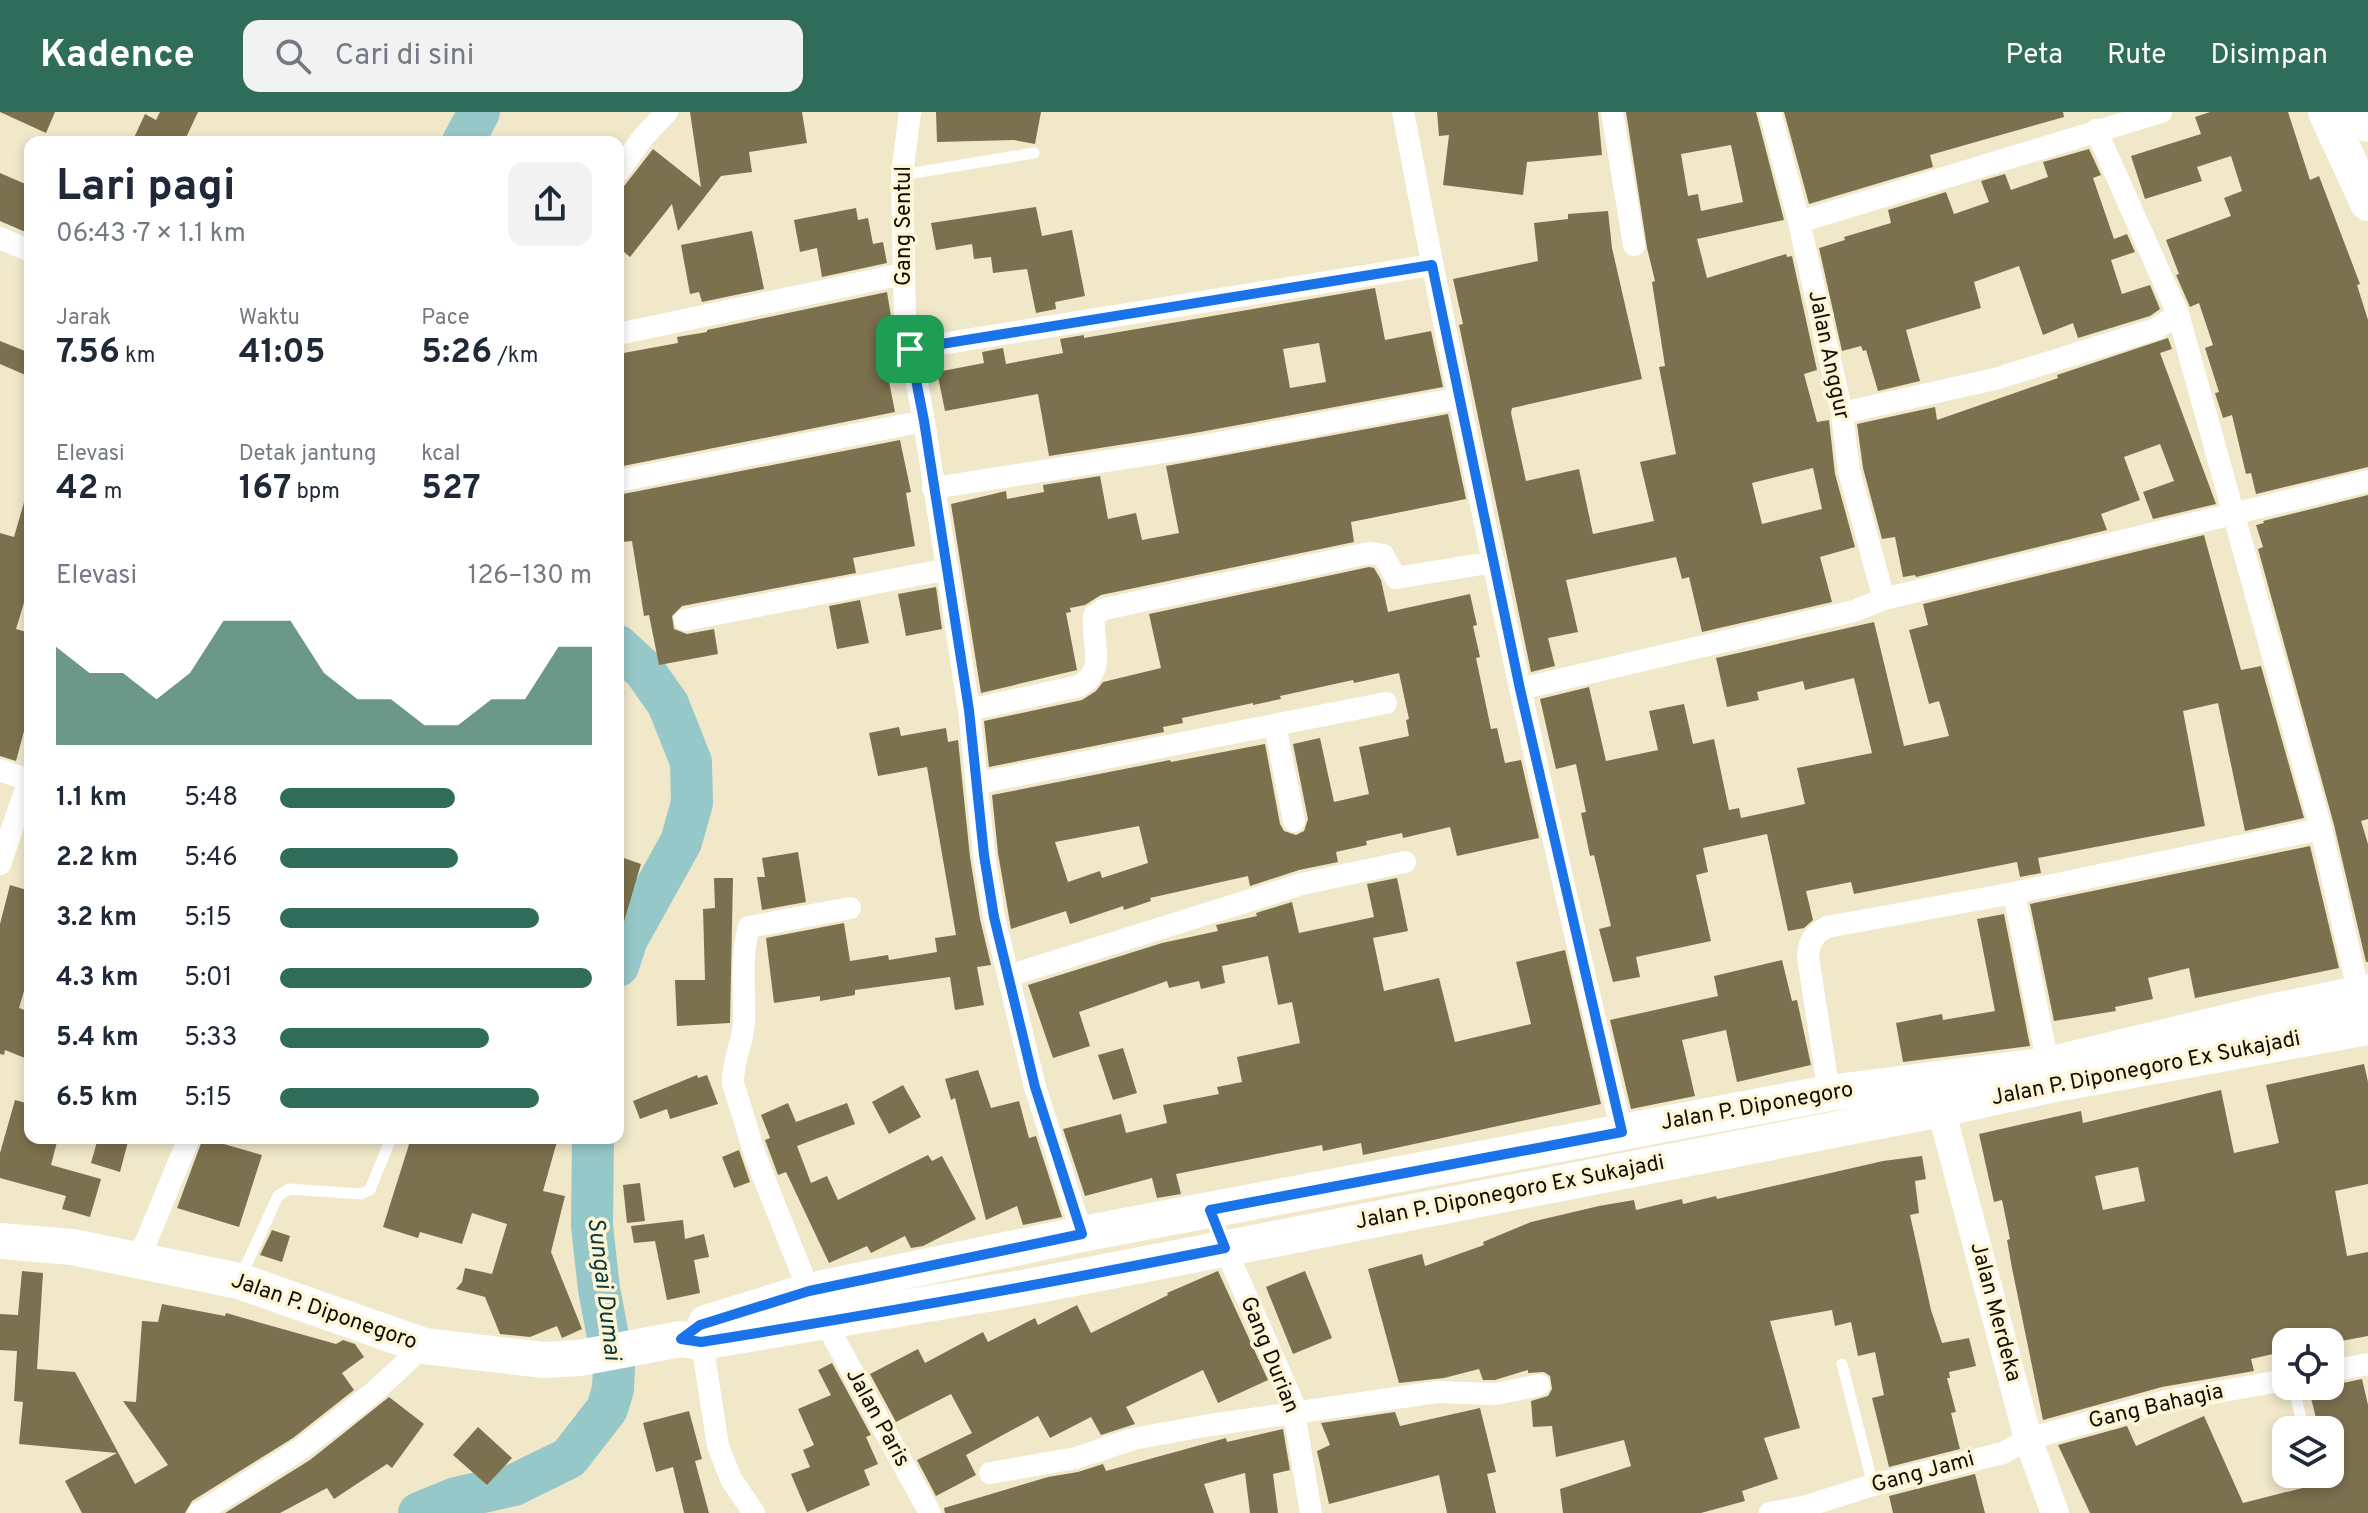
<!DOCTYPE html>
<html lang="id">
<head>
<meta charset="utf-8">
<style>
	:root { --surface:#fff; --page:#f2f2f3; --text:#1f2937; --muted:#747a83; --accent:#2f6d5a }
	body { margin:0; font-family:Overpass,sans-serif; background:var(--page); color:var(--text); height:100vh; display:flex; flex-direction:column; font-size:30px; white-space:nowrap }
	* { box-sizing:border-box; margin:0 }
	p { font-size:26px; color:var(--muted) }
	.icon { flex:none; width:44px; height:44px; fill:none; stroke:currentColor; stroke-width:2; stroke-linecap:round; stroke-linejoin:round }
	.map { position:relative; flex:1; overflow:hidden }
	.side { position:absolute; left:24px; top:24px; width:600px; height:1008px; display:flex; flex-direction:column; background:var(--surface); border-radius:16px; box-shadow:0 4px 12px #0003 }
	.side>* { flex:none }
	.controls { position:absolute; left:2272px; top:1216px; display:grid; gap:16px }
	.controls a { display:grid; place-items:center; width:72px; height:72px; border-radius:16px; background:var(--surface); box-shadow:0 4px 12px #0003; font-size:40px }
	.pin { position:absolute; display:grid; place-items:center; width:68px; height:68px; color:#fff; margin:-34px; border-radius:16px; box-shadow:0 4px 12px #0006 }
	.round { display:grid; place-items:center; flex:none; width:84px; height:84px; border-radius:16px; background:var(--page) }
	.headline { display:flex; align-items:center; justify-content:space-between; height:136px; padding:0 32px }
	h1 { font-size:44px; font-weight:700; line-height:60px }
	.stats { display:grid; grid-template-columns:repeat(3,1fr); gap:12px; height:136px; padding:8px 32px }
	.stats div { display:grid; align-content:center }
	.stats b { font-size:34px; font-weight:700 }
	.stats small { font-size:22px; font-weight:400 }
	.stats p { font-size:22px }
	.chart { height:224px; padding:16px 32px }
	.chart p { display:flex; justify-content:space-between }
	.chart svg { width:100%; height:144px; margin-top:8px; fill:var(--accent); opacity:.7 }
	ul { padding:0 32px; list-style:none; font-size:26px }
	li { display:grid; grid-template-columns:128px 96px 1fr; align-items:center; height:60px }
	li i { height:20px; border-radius:10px; background:var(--accent) }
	header { display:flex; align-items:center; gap:48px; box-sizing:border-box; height:112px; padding:0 40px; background:var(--accent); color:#fff }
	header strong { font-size:38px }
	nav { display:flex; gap:44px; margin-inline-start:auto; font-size:28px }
	.search { width:560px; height:72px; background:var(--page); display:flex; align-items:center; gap:20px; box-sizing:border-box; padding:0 28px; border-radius:16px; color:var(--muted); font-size:30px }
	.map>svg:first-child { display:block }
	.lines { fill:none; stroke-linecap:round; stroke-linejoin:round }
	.river { stroke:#97c8c9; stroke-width:42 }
	.building { fill:#7c714e; fill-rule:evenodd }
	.service { stroke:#fff; stroke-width:11 }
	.minor { stroke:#fff; stroke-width:22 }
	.tertiary { stroke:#fff; stroke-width:28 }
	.primary { stroke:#fff; stroke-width:36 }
	.route-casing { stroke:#fff; stroke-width:16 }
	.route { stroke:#1a73e8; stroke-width:10 }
	.labels { text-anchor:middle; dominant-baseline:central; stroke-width:7; stroke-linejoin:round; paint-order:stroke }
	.street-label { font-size:22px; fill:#110e05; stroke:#fef5d7 }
	.water-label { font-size:24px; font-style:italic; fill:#093a3b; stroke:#fef5d7 }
</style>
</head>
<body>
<header>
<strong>Kadence</strong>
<div class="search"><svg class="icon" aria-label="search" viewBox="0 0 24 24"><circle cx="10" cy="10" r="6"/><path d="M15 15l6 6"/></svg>Cari di sini</div>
<nav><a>Peta</a><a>Rute</a><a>Disimpan</a></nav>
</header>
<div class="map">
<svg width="2368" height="1401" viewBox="0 0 2368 1401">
	<rect width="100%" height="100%" fill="#f1e8ca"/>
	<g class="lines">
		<path class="river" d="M463,30l16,-30
			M618,534l26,24 24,34 23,58 1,41 -11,39 -54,97 -9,27
			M419,1401l37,-15 58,-13 55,-27 38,-49 6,-20 1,-21 -15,-79 -7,-63 1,-88"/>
	</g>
	<path class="building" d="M0,0h55l-9,21z
		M160,0h38l-14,30h-52l13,-28 11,6z
		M690,0h112l5,31 -58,9 3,20 -31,4 -43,55 -6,-27 -42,53 -12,-10v-53l35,-45 48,38z
		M936,0h105l-6,32 -21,-4 -77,2z
		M1437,0h161l4,43 -75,7 -4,33 -80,-10 6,-50 -10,1z
		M1626,0h130l28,108 -87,19 10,39 79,-24 1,3 5,-1 25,114 -13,4 13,48 12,-2 6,54 20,73 -35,10 12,45 -130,30 -13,-55 -7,2 -6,-22 -110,23 12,52 -30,6 7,28 -24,6 -72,-347 4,-1 -10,-45 85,-18 -4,-38 34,-4v-5l40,-3 4,37 30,131 -130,29 -1,5 15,68 53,-12 14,65 61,-13 -14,-59 36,-8 -17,-87 6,-1 -13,-84 3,-1 -8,-33zM1731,33l12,57 -42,9 -3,-17 -10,2 -7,-42zM1813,356l9,41 -60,15 -10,-41z
		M1784,0h279l1,5 -134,38 3,12 -124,37z
		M2210,0h78l22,68 9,-4 41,108 -3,1 11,35v147l-112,27 -5,-21 -5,1 -14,-59 -9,3 -8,-25 4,-1 -14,-44 8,-3 -14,-42 -9,4 -14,-32 3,-1 -13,-34 65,-24 -7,-18 18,-7 -11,-35 -34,11 5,14 -57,18 -14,-43 70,-22 -6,-17z
		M2089,37l12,26 -8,3 21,61 13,-5 8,18 -24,8 11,34 28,-9 10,24 -10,7 -72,22 -5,-15 -30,12 -24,-69 -45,16 7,26 -75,22 14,51 -42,10 -12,-41 -3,1 -2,-5 -19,5 -23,-103 26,-8 -1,-3 47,-14 -3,-13 58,-18 8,22 35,-12 -8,-21 24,-7 6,16 37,-13 -5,-15z
		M0,61l30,13v48l-30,-13z
		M1036,95l6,29 30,-6 13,66 -30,6 1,7 -20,4 -9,-44 -34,4 -2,-16 -17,2 -2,-15 -36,6 -5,-27z
		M856,96l2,12 10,-2 5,26 10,-2 4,21 -65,14 -5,-29 -17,4 -6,-32z
		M752,119l12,58 -62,13 -3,-10 -9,2 -9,-49z
		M1375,176l10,52 46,-9 12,56 -254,47 -140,22 -11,-62 -93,17 -8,-39 47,-9 -2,-11 21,-4 3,16 57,-11 -3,-14 24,-4v3zM1319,231l7,39 -36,6 -7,-39z
		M887,180l11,66 -13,3 10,51 -277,55v-60l6,-1 -6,-29v-23l60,-11 -1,-6 30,-5v-2z
		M2168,226l4,11 -12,4 56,151 -63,15 -10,-27 31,-11 -14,-37 -36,13 16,43 -39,14 6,16 -191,47 -1,-2 -12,2 -8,-40 -13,2 -19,-71 -6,-44 78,-17 2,13 121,-42 -1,-3z
		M0,229l30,12v24l-30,-13z
		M1448,302l18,85 -115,23 3,20 -253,53 -16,10 -15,3 1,4 -5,1 11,57 -96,23 -30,-189 55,-13 1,8 37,-7 -1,-7 57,-9 8,43 28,-6 6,27 37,-7 -13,-67z
		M900,328l11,52 -5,1 9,53 -62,12 3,15 -174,33 -10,10 2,13 13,5 27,-5 4,25 -59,11 -10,-50 -5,1 -12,-75 -10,1 -4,-47z
		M2368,383v324l-7,2 7,23v118h-2l-32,-137 -76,-276 5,-2 -7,-22 8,-2 -1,-2z
		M25,387l5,1v83l-14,46 14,4v40l-6,20 6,2v14l-14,52 -16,-5v-223l14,4z
		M2204,423l37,135 20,-4 43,152 -59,13 -27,-128 -35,8 22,115 -167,32 3,15 -21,4 -3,-15 -163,32 -3,-12 -45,9 7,29 -9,8 -16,3 -21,-97 -64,14 5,24 -12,3 15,66 -75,16 4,20 -27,5 -14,-53 12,-3 -17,-71 -4,1 -9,-43 5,-1 -10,-48 -20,5 -16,-70 49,-12 17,74 52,-11 -9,-39 35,-7 9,40 21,-5 15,71 10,-2 2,10 64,-14 -8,-36 75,-15 -18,-75 -49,12 -2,-9 -46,11 2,8 -32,7 -11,-49 158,-36 30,124 45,-10 -10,-35 -10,3 -20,-74 19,-5 -5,-21z
		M1369,455l5,1 7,12 7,32 82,-18 7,31 -4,1 7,31 -4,1 15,71 6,-1 8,35 16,-3 18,78 -82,18 -7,-29 -47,11 -1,-5 -36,8 1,4 -31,7 2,10 -39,8 -49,16 -2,-10 -98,22 1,3 -27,9 -1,-4 -53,18 -4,-13 -55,18 -13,-76 -6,-58 178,-35 1,2 94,-18 15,80 4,7 12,4 8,-4 4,-12 -15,-75 27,-6 14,64 35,-8 -10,-47 50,-11 -3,-16 3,-1 -10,-46 -45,10 -1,-3 -73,16 1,3 -28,6v-2l-71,15 1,5 -20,4 1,5 -175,35 -5,-46 98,-21 14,-9 7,-9 58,-14 -12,-54zM1139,714l9,37 -46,15 -2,-7 -32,11 -13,-40z
		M936,475l6,42 -36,7 -8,-42z
		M860,488l9,43 -32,6 -8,-43z
		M899,615l2,9 45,-8 2,14 10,-2 12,117 10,62 11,46 -14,2 7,38 -29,5 -5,-33 -95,13v5l-35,6v-5l-46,7 -8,-65 78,-15 6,38 38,-6 1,5 48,-8 -2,-14 21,-3 -29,-168 -49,9 -9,-43z
		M2310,734l29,122 -144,30 -6,-30 -41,10 5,21 -38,8 1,4 -62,10 -24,-117z
		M798,740l8,50 -44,8 -5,-33h8l-3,-19z
		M618,744l23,8 -18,61h-5z
		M714,766h19l-3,145 -53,3 -2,-46h30l-2,-71 12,-1z
		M1397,766l11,53 -35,7 11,53 55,-13 16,64 76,-18 -15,-62 49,-12 36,154 -238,51 -2,-12 -38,8 -1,-6 -146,29 5,20 -24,4 -5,-20 -67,18 -22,-67 58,-15 5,19 41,-10 -4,-18 56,-11 -2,-7 25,-5 -5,-25 63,-14 -8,-41 -14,3 -10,-49 -46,10 3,17 -24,6 -2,-8 -30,7 -2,-7 -88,31 11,34 -37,12 -25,-73 134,-42 56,-12 -2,-6 41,-9 -1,-3 36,-11 7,31 75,-16 -7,-33z
		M10,773l20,6v80l-11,37 11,4v48l-25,-10 -1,5 -4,-1v-130z
		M2004,802l26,132 -127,16 -7,-39 46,-9 1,6 52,-9 -18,-92z
		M1782,848l10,41 5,-1 14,65 -74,17 -11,-52 -44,10 13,56 -64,13 -21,-89 108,-24 -4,-20z
		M1123,936l14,45 -24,7 -15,-45z
		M2364,952l4,18v102l-33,7 12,65 21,-4v84l-32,6h-50v9l-35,8 3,12 -92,16 -119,33 -31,-152 -5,-28 3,-1 -8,-39 -8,2 -15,-68 102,-23 2,12 138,-33 13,63 45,-10 -13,-58zM2138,1055l7,34 -42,9 -8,-34z
		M978,958l13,38 28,-7 10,37 7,-2 26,81 -39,8 -6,-19 -31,14 -31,-122 -4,2 -6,-21z
		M697,963l1,3 9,-3 11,29 -48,15 -3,-10 -27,10 -7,-18z
		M903,973l18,32 -32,17 -17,-32z
		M15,988l15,4v34h28l-7,27 50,14 -11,38 -28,-8 4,-13 -66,-18v-25z
		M788,991l8,19 51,-19 8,21 -58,22 14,37 16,-7 11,24 90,-45 4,6 10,-5 34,63 -53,27 -12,2 -6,-12 -34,17 -4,-7 -38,17 -43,-91 -8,3 -13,-35 5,-2 -9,-23z
		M98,1026h31l-9,34 -29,-9z
		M203,1026l59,17 -23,72 -62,-19z
		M411,1026h147l-15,53 22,5 -14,56 31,77 -20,9 -5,-12 -27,11 -30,-3 -15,-37 -29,-8 6,-7 3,-14 27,6 15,-50 -35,-11 -10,31 -42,-12 -2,6 -35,-11z
		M739,1038l11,32 -16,6 -12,-31z
		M1922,1044l4,23 -11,2 4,32 -9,2 21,95 11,33 27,-5 7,28 -27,6 1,6h-3l9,34 -5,1 9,36 -71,18 -17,-69 12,-3 -9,-43 -17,4 -7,-34 -16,4 -3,-16 -62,11 30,107 -36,10 14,41 -36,12 3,10 -44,12h-138l-3,-24 71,-23 -7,-26 -68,17 -4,-31 -19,1 -2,-26 17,-5 4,-7 -2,-13 -6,-4 -16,1v-3l-33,10h-12l-4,-11 -35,9 -45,5 -31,-114 54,-15 3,12 59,-21 -1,-3 48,-20 68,-16 35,-6 2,10 46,-11 1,5 33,-8 1,3 166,-38z
		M640,1071l5,38 -18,2 -4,-38z
		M683,1108l2,19 19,-5 5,23 -15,3 6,33 -33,7 -12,-59 -21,2 -3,-17z
		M272,1118l18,6 -8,26 -22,-7z
		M22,1159l21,2 -6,96 38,3 60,112 33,-19 -45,-64 13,1 6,-81 16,1 4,-18 63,12 1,-3 110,31 7,-4 12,4 9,13 -22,16 12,17 -61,48 -101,63 -7,12h-103l-17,-32 52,-28 -98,-9 4,-42 -9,-1 3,-50 -17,-1v-36l18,1z
		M1218,1159l50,109 -50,23 -15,-33 -77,37 9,17 -34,11 -10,-18 -41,21 -12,-22 -72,39 10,20 -40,21 -19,-36 55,-27 -21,-39 -55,28 -26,-48 48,-25 7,14 58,-31 5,10 47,-24 3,7 39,-20 14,28 77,-38 -1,-2z
		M1305,1159l27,67 -39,16 -27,-67z
		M832,1251l39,72 -5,2 12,27 -14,6 6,15 -63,27 -16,-38 19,-7 -7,-17 11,-5 -16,-36 33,-14 -13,-25z
		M2362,1267l6,26v108h-278l-32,-68 69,-19 9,20 68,-30 39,87 87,-22v-51h-11l-10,-40z
		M389,1285l35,27 -32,44 -5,-4 -53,35 -7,-11 -47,25h-55l85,-53z
		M1480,1296l16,64 -9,2 9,39h-49l-8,-38 -110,29 -12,-53 13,-6 -9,-22 74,-11 5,14z
		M689,1299l13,48 -7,2 14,52h-25l-11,-46 -17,5 -13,-49z
		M478,1315l34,31 -25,27 -34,-30z
		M1283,1317l7,41 -17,4 5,39h-28l-5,-40 -41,11 10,29h-269l-1,-5 104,-31 30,-5 25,-8 3,7 120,-33 1,4z
		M1975,1362l10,39h-92l-4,-17z"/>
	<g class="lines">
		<path class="service" d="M902,63l132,-22
			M241,1164l37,-80 11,-7 72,5 9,-4 21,-52
			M1842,1252l31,121
			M2294,1274l9,44"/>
		<path class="minor" d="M910,0l-8,63 3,146 19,100 45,289 15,145 10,62 41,170 47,147
			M1403,0c65,342 137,682 219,1020
			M1612,0l22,133
			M1770,0l29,110 43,191 7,58 35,128
			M2096,18l82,184 143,515 40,174
			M618,60l26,-36 23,-24
			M1799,110l362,-110
			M0,126l30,13
			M618,222l285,-60
			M910,237l522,-84
			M1842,301l153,-34 161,-50 22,-15
			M618,369l306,-60
			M933,376l258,-40 268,-50
			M685,508l263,-51
			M1520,577l334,-78 30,-12 484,-118
			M969,598l110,-24c29,-16 12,-44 15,-70l10,-7 265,-56 14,2 13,23 98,-16
			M1275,613l19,96
			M0,658l29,10 -29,84
			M978,671l408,-80
			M2014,781l34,172
			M1008,864l294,-92 103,-22
			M1829,981l-21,-136c1,-16 5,-22 19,-30l187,-34 307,-64
			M1225,1136l72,164 -1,12 15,89
			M138,1149l51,-123
			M809,1179l-53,-133 -23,-75c-1,-21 10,-40 11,-61 1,-33 -4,-63 5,-95l101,-19
			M825,1210l105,191
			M700,1218l18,116 13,33 23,34
			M2330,1259l38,-7
			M990,1361l86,-15 57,-19 71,-13 233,-34 59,2 43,-9
			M199,1401l102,-64 72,-56 51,-47
			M1770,1401l37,-7 66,-21 130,-32 25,-14 138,-38 120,-21"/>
		<path class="tertiary" d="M1941,997l87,330 27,74"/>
		<path class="primary" d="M2326,0l42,91
			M2363,0l5,12
			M0,1129l72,6 167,34 185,65 120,14 35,-2 102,-19 20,3 327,-55 913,-178 109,-24 318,-58
			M706,1211l103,-32 273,-57 747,-141 219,-28 213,-51 107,-22"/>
	</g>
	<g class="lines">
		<g class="route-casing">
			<path id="route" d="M1432,153l88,424 102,443 -412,78 15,38c-174,35 -348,66 -524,94l-20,-3 19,-14 109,-34 273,-57 -47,-147 -41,-170 -10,-62 -15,-145 -45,-289 -14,-72z"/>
		</g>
		<use href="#route" class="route"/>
	</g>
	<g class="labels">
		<g class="street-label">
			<text transform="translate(904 114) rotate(-90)">Gang Sentul</text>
			<text transform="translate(1828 243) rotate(78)">Jalan Anggur</text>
			<text transform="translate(2146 957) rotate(-11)">Jalan P. Diponegoro Ex Sukajadi</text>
			<text transform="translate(1757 995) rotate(-10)">Jalan P. Diponegoro</text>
			<text transform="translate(1510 1081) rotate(-11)">Jalan P. Diponegoro Ex Sukajadi</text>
			<text transform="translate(324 1200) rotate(19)">Jalan P. Diponegoro</text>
			<text transform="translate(1995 1200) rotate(75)">Jalan Merdeka</text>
			<text transform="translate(1269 1243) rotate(68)">Gang Durian</text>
			<text transform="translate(2156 1295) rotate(-13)">Gang Bahagia</text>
			<text transform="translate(877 1306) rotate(61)">Jalan Paris</text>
			<text transform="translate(1923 1361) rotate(-15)">Gang Jami</text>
		</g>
		<g class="water-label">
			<text transform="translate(603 1177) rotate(83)">Sungai Dumai</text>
		</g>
	</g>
</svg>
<div class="controls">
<a><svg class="icon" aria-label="locate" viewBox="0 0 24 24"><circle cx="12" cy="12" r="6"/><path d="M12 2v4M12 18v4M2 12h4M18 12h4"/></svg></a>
<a><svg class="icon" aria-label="layers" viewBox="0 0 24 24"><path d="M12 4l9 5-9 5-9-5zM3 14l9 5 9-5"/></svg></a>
</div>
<div class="pin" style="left:910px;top:237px;background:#1e9e55"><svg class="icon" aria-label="arrive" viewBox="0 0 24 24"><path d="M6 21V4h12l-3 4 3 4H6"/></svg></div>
<section class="side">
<div class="headline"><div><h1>Lari pagi</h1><p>06:43 · 7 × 1.1 km</p></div><a class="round"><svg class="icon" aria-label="share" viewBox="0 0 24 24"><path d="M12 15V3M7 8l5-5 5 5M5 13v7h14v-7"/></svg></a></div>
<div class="stats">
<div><p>Jarak</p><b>7.56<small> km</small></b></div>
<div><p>Waktu</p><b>41:05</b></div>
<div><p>Pace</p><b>5:26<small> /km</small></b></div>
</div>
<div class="stats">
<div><p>Elevasi</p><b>42<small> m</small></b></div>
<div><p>Detak jantung</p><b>167<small> bpm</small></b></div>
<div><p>kcal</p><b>527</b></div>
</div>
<div class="chart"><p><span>Elevasi</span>126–130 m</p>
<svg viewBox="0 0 160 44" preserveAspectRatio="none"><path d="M0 44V14L10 22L20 22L30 30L40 22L50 6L60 6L70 6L80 22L90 30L100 30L110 38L120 38L130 30L140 30L150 14L160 14V44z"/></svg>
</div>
<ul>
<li><b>1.1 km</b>5:48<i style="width:56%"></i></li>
<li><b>2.2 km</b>5:46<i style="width:57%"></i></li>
<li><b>3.2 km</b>5:15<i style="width:83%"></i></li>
<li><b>4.3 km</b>5:01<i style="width:100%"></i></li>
<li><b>5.4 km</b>5:33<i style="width:67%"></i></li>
<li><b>6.5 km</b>5:15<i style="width:83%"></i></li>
</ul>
</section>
</div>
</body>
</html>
